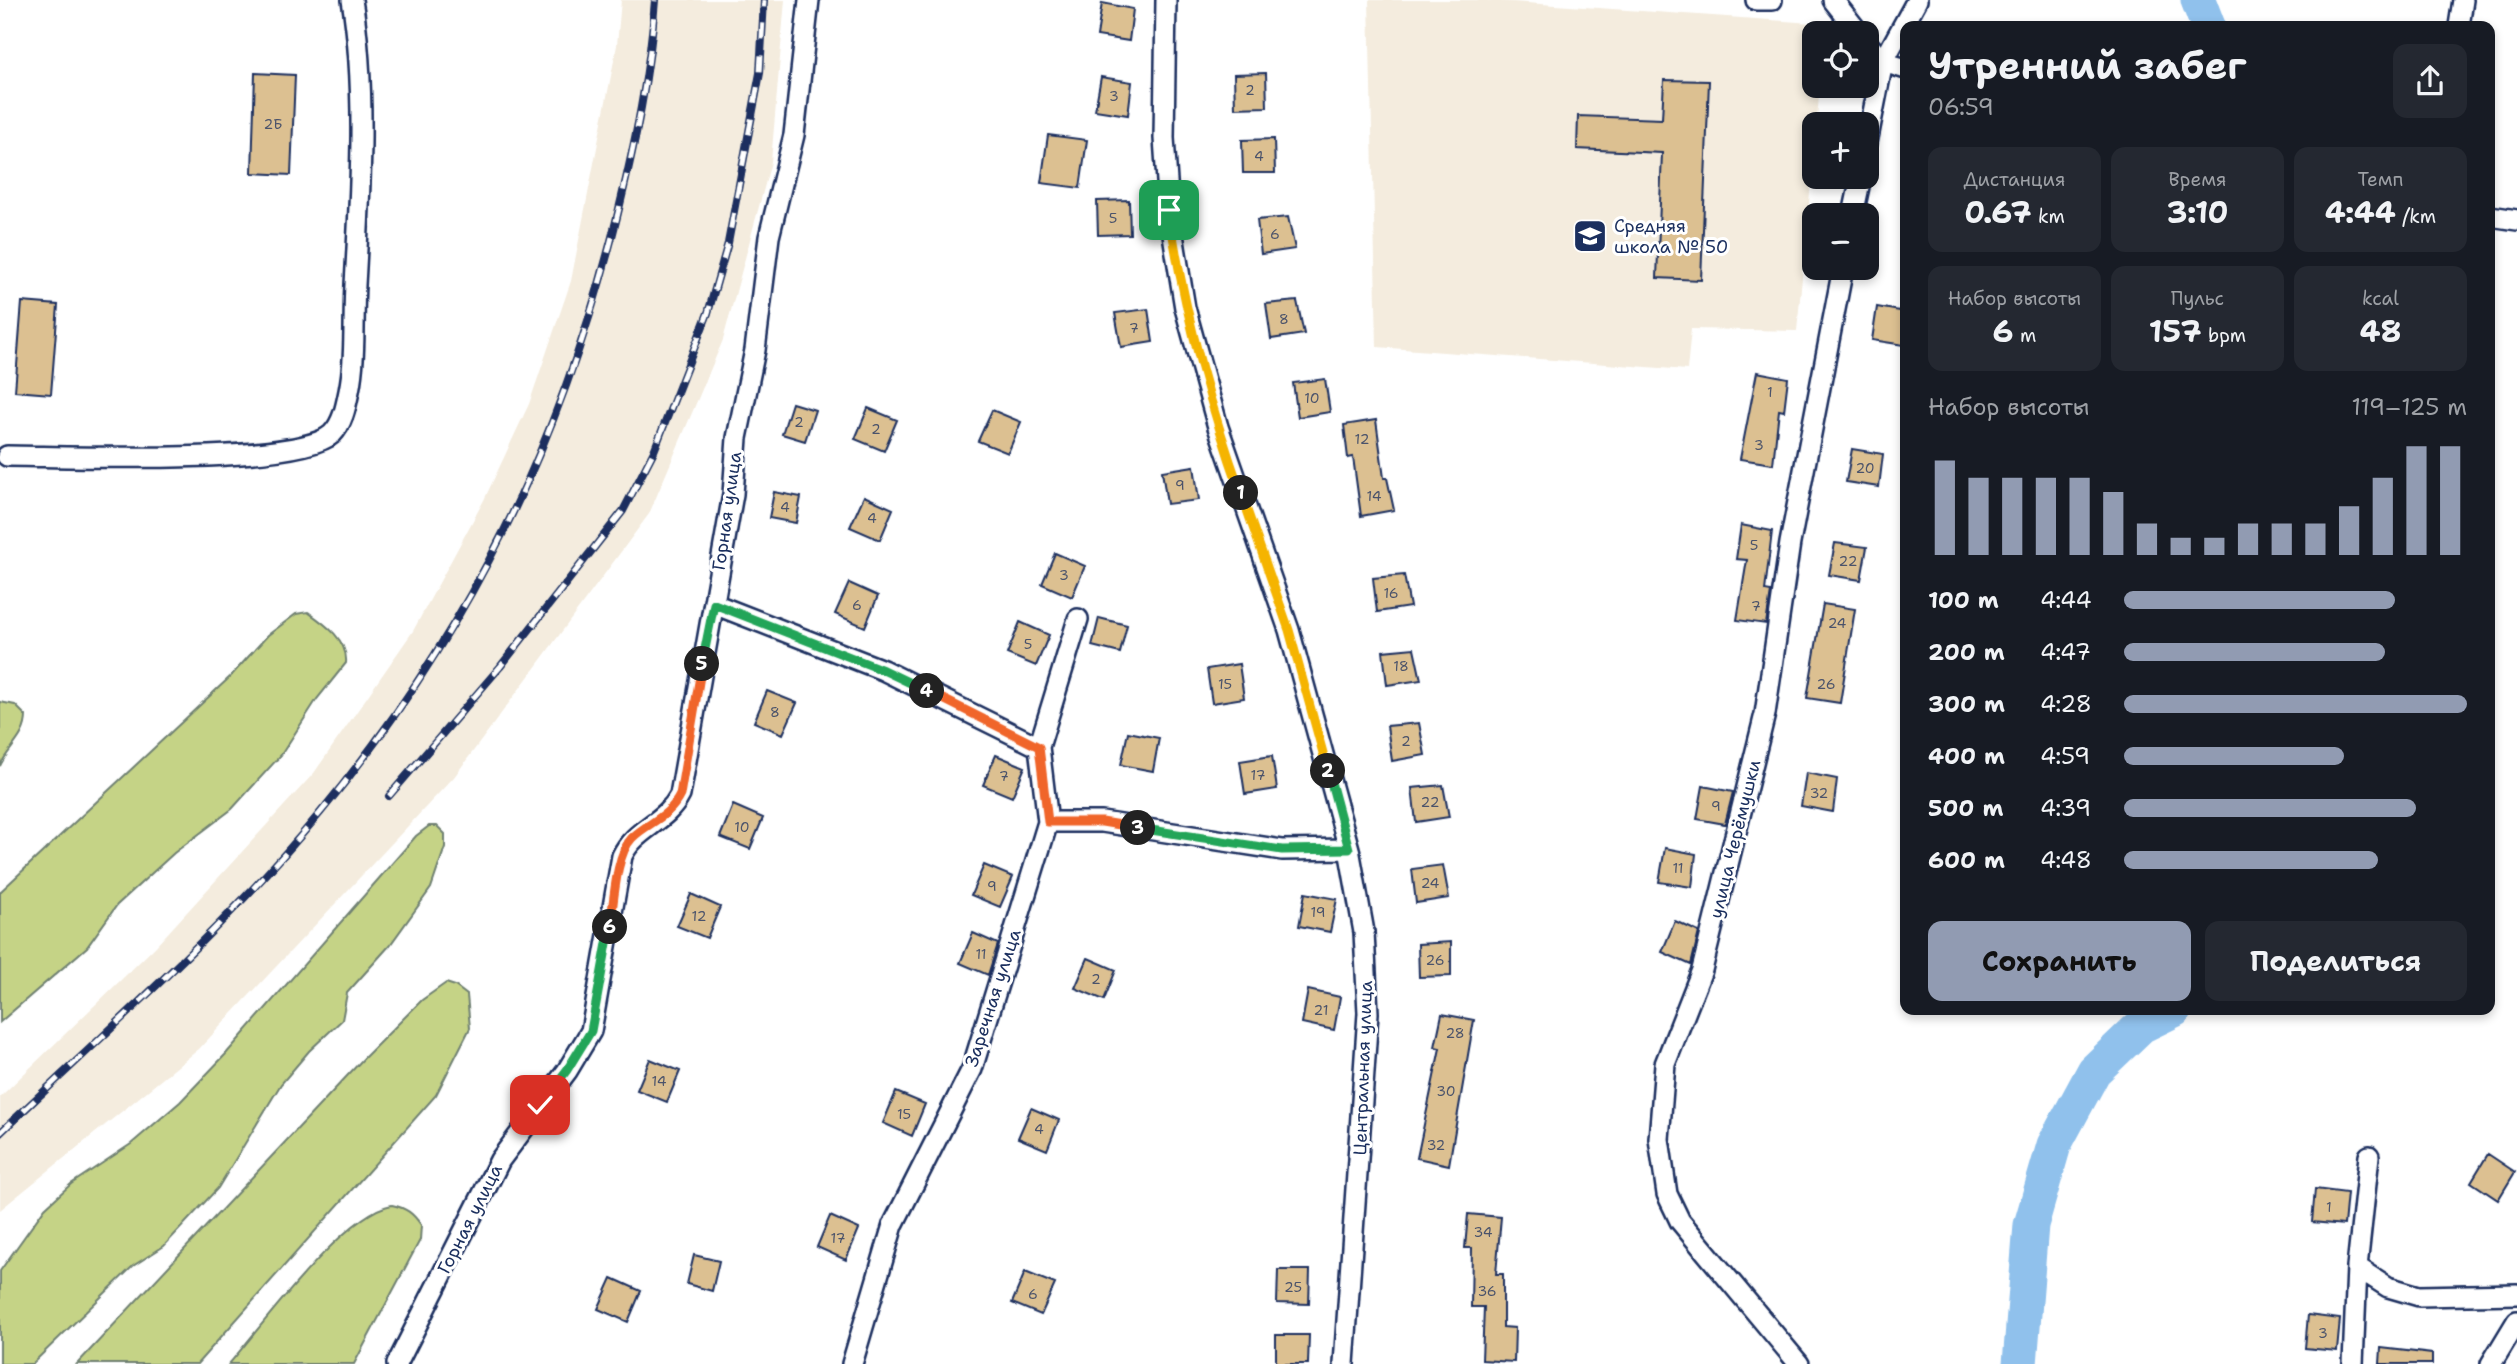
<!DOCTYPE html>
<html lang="ru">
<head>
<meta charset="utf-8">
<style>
	:root { --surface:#171b24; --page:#242831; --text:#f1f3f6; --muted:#9ea1a6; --accent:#919bb2 }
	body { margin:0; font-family:"Shantell Sans",sans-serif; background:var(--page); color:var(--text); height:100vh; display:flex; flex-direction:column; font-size:26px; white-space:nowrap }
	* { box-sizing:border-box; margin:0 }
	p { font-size:23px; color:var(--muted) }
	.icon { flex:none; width:38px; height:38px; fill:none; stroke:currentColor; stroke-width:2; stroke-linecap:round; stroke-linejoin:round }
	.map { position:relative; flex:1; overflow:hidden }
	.details { position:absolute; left:1900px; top:21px; width:595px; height:994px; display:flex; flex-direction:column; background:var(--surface); border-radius:14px; box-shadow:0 4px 10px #0003 }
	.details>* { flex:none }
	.controls { position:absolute; left:1802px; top:21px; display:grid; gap:14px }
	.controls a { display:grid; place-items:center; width:77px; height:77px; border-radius:14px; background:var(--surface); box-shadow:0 4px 10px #0003; font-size:35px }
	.pin { position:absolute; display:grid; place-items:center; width:60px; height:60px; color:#fff; margin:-30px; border-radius:14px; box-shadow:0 4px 10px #0006 }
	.km { position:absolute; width:35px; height:35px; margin:-18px; border-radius:50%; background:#222; color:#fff; font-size:19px; line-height:35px; text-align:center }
	.round { display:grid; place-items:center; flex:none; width:74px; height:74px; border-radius:14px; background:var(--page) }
	.overview { display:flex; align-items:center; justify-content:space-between; height:119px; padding:0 28px }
	h1 { font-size:38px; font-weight:700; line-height:52px }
	.metrics { display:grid; grid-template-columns:repeat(3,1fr); gap:10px; height:119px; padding:7px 28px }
	.metrics div { display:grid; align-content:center; border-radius:14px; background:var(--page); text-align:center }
	.metrics b { font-size:30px; font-weight:700 }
	.metrics small { font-size:19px; font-weight:400 }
	.metrics p { font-size:19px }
	.chart { height:196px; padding:14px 28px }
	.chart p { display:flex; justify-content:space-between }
	.chart svg { width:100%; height:126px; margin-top:7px; stroke:var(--accent); stroke-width:6 }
	.cta { display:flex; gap:14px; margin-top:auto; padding:14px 28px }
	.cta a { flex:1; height:80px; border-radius:14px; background:var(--accent); color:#111; font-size:28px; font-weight:700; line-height:80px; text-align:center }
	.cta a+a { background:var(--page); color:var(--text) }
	ul { padding:0 28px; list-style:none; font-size:23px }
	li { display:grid; grid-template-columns:112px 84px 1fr; align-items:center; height:52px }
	li i { height:18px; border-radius:9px; background:var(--accent) }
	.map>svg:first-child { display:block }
	.built { fill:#f4ecde }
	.green { fill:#c5d386; stroke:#708172; stroke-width:2 }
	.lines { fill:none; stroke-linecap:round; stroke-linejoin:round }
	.river { stroke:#90c1ec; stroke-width:35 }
	.building { fill:#dcc091; stroke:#1b2f5e; stroke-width:2 }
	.minor-casing { stroke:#1b2f5e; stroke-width:24 }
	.minor { stroke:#fff; stroke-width:19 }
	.rail-casing { stroke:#1b2f5e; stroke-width:8 }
	.rail { stroke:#fff; stroke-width:5; stroke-dasharray:16; stroke-linecap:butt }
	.split-1-casing { stroke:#fff; stroke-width:14 }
	.split-2-casing { stroke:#fff; stroke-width:14 }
	.split-3-casing { stroke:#fff; stroke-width:14 }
	.split-4-casing { stroke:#fff; stroke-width:14 }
	.split-5-casing { stroke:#fff; stroke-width:14 }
	.split-6-casing { stroke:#fff; stroke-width:14 }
	.split-7-casing { stroke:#fff; stroke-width:14 }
	.split-1 { stroke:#f5b400; stroke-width:9 }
	.split-2 { stroke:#f5b400; stroke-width:9 }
	.split-3 { stroke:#22a559; stroke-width:9 }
	.split-4 { stroke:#f0652b; stroke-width:9 }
	.split-5 { stroke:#22a559; stroke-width:9 }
	.split-6 { stroke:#f0652b; stroke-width:9 }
	.split-7 { stroke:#22a559; stroke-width:9 }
	.labels { text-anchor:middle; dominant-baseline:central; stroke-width:6; stroke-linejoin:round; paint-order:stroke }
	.number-label { font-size:14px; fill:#4b536b }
	.poi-label { font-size:18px; fill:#1b2f5e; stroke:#fff; text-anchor:start }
	.street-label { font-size:18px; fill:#1b2f5e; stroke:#fff }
</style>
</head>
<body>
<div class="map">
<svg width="2517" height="1364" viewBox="0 0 2517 1364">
	<rect width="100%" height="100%" fill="#fff"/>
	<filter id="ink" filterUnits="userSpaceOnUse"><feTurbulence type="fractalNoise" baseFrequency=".0143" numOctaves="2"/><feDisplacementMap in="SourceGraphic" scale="14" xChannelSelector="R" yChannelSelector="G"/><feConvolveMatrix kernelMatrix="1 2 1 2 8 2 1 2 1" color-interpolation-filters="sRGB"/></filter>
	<g filter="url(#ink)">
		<path class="built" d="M621,0h164l-14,162 -48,178 -74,174 -195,263 -255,272 -199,161v-113l155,-150 159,-174 99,-142 71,-131 45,-96 42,-123 46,-236z
			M1369,0h116l341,24 -1,9h-10v53h5l-23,245 -106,-2 -4,41 -310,-23z"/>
		<path class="green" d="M308,612c17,12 40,28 38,51l-29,36 -36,56 -49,54 -58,44 -57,52 -30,42 -87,75v-130l230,-215 38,-42 28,-21z
			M0,702l15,3 11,11c0,21 -18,32 -26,50z
			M429,826h8l8,8v13l-14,41 -41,57 -43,48 -5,27 -33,31 -28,33 -63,104 -54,58 -31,20 -101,98h-32v-93l45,-63 26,-24 60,-40 49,-42 45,-47 191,-219z
			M446,983l9,3 12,9 3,33 -34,67 -239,269h-120l286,-305 59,-59z
			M392,1205c14,3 21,8 29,20l-1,15 -66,124h-125c34,-39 115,-151 163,-159z"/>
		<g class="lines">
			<path class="river" d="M2198,0l10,26
				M2020,1364l11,-139 23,-80 40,-74 47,-45 33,-16"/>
		</g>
		<path class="building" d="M1102,3l31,6 -4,32 -32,-5z
			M255,73l40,2 -4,100 -39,-2z
			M1266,73l1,34 -32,1 -1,-34z
			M1101,77l31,5 -4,33 -33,-5z
			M1664,80l45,1 -8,199 -44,-2 5,-125 -85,-4 1,-33 84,3z
			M1048,135l39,5 -7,48 -39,-5z
			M1274,139l1,34h-32l-1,-33z
			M1129,200l1,34 -32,1 -1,-34z
			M1288,217l7,32 -34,5 -4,-34z
			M1297,301l7,33 -33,5 -5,-35z
			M22,302l36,3 -7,89 -36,-3z
			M1877,307l29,5 -2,33 -32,-5z
			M1148,309l5,33 -32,5 -6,-34z
			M1757,372l31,6 -4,33 -5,-1 -6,54 -33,-5z
			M1325,379l5,33 -32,5 -5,-34z
			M792,403l23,7 -10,31 -23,-7z
			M868,408l29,12 -13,31 -29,-12z
			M992,410l29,12 -13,31 -30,-12z
			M1376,420l8,58h3l7,32 -33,6 -8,-59 -5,1 -4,-33z
			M1852,449l31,5 -4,33 -33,-5z
			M1194,466l5,34 -32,4 -5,-33z
			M774,492l27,5 -5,26 -27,-5z
			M864,496l29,13 -13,31 -30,-13z
			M1741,525l31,6 -7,60 6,1 -5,32 -29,-4 10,-60 -11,-1z
			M1835,543l32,4 -6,33 -32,-5z
			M1055,553l30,13 -13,31 -30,-13z
			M1404,575l6,32 -33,5 -4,-34z
			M849,583l29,13 -13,31 -30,-13z
			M1823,604l32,5 -15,94 -33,-5z
			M1099,618l28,7 -7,28 -28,-7z
			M1020,622l29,13 -13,31 -29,-12z
			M1414,648l7,32 -34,5 -4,-34z
			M1239,664l5,34 -32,5 -5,-34z
			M767,691l30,12 -14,31 -29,-12z
			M1419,723l6,32 -33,6 -5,-35z
			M1128,732l31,6 -6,33 -32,-6z
			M996,755l29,12 -13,30 -29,-12z
			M1272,756l5,33 -32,5 -5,-33z
			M1806,773l31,6 -4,33 -32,-6z
			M1443,785l6,32 -33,5 -4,-34z
			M1703,786l30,6 -8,32 -28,-5z
			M733,805l30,13 -13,31 -30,-12z
			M1665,848l31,6 -4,33 -33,-5z
			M984,865l29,12 -13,30 -29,-12z
			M1443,865l6,33 -33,5 -4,-34z
			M1305,893l32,6 -7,33 -31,-6z
			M691,894l29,13 -13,31 -30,-12z
			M1675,921l24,11 -8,33 -29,-13z
			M973,933l25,11 -10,31 -28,-12z
			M1451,942v34l-32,1 -1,-33z
			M1088,958l28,12 -12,30 -29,-12z
			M1308,990l32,7 -6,33 -32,-7z
			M1442,1014l32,6 -25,145 -32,-7 23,-110 -5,-1z
			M650,1059l30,12 -13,31 -30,-12z
			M896,1092l29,12 -13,32 -29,-13z
			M1031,1108l28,12 -12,30 -29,-12z
			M2488,1154l27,18 -17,28 -27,-18z
			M2315,1189l32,4 -3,32 -32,-3z
			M1468,1214l33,3 -5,57h7v53l12,1 -1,34 -32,-2 2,-53h-13l1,-59h-7z
			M830,1216l29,13 -13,31 -29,-13z
			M694,1255l25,6 -7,30 -25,-7z
			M1278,1270h32l-1,34 -32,-1z
			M1025,1272l30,12 -14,31 -29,-12z
			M612,1278l29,13 -13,31 -30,-13z
			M2308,1315l32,4 -3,32 -32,-3z
			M1276,1335h33l-1,29h-32z
			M2381,1348l51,6v10h-52z"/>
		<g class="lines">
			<g class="minor-casing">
				<path id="minor" d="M1166,0l-2,138 5,72 16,98 33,119 71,203 60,219 15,83 4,81 -24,351
					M1756,0h16
					M1833,0l26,33
					M2459,26l4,-26
					M1867,43l16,19 -16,81
					M1906,69l-23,-7 34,-62
					M1853,215l8,-38
					M2490,216l27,4
					M7,456c56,0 290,10 325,-22 11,-11 14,-28 17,-43 7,-34 4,-72 6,-106 5,-90 12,-196 -3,-285
					M714,604l169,66 156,77
					M1048,822h54l180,28 67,-1
					M2357,1267l31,20 31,9 98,-2
					M397,1364l103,-204 67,-89 24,-40 31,-175c13,-28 44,-33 58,-61l53,-301 4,-56 18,-88 14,-113 25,-102 15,-135
					M852,1364l41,-139 79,-156 76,-247 -9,-75 39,-128
					M1799,1364l-119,-143 -13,-27 -8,-55 6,-75 37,-94 63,-256 25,-171 53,-275
					M2353,1364l4,-97 12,-111
					M2491,1364l26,-43"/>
			</g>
			<use href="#minor" class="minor"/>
			<g class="rail-casing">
				<path id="rail" d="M389,796l111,-129 123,-156 31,-60 54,-138 20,-70 32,-170 4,-73
					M0,1133c109,-104 224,-204 320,-320 149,-180 243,-374 298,-600 17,-70 32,-141 37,-213"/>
			</g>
			<use href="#rail" class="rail"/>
		</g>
	</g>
	<g class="lines" filter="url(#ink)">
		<g class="split-1-casing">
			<path id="split-1" d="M1169,210c14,98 39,190 72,283"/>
		</g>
		<g class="split-2-casing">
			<path id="split-2" d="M1241,493l48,137 39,141"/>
		</g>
		<g class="split-3-casing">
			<path id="split-3" d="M1138,828l144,22 67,-1 -21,-78"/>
		</g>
		<g class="split-4-casing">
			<path id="split-4" d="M927,691l112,56 9,75h54l36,6"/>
		</g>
		<g class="split-5-casing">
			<path id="split-5" d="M702,664l12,-60 169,66 44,21"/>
		</g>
		<g class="split-6-casing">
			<path id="split-6" d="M610,927c4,-23 5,-72 22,-89 16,-16 37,-20 48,-43l22,-131"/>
		</g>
		<g class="split-7-casing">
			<path id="split-7" d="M540,1105l27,-35 24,-39 19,-104"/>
		</g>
		<use href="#split-1" class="split-1"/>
		<use href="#split-2" class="split-2"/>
		<use href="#split-3" class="split-3"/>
		<use href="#split-4" class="split-4"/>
		<use href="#split-5" class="split-5"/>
		<use href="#split-6" class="split-6"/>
		<use href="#split-7" class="split-7"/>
	</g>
	<defs>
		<g id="school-square" transform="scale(1.75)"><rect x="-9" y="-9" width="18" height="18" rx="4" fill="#1b2f5e" stroke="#fff"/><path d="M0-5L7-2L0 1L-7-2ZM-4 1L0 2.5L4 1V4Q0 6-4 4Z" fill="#fff"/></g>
	</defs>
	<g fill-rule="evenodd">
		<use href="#school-square" x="1590" y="236"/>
	</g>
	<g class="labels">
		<g class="number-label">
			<text x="1250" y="90">2</text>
			<text x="1114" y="96">3</text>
			<text x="273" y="124">2Б</text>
			<text x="1259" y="156">4</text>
			<text x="1113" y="218">5</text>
			<text x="1275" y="234">6</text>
			<text x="1284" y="319">8</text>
			<text x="1134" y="328">7</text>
			<text x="1770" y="392">1</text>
			<text x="1312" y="398">10</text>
			<text x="799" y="422">2</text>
			<text x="876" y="429">2</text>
			<text x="1362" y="439">12</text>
			<text x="1759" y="445">3</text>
			<text x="1865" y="468">20</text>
			<text x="1180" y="485">9</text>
			<text x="1374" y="496">14</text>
			<text x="785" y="507">4</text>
			<text x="872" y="518">4</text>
			<text x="1754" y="545">5</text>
			<text x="1848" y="561">22</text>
			<text x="1064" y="575">3</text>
			<text x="1391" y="593">16</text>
			<text x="857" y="605">6</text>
			<text x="1756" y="606">7</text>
			<text x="1837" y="623">24</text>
			<text x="1028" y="644">5</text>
			<text x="1401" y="666">18</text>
			<text x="1225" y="684">15</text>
			<text x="1826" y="684">26</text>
			<text x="775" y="712">8</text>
			<text x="1406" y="741">2</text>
			<text x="1258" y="775">17</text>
			<text x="1004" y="776">7</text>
			<text x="1819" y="793">32</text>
			<text x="1430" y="802">22</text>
			<text x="1716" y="806">9</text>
			<text x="742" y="827">10</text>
			<text x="1678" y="868">11</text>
			<text x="1430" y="883">24</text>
			<text x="992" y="886">9</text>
			<text x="1318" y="912">19</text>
			<text x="699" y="916">12</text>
			<text x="981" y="954">11</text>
			<text x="1435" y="960">26</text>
			<text x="1096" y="979">2</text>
			<text x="1321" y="1010">21</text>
			<text x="1455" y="1033">28</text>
			<text x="659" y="1081">14</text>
			<text x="1446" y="1091">30</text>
			<text x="904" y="1114">15</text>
			<text x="1039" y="1129">4</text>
			<text x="1436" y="1145">32</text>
			<text x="2329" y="1207">1</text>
			<text x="1483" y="1232">34</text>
			<text x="838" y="1238">17</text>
			<text x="1293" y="1287">25</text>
			<text x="1487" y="1291">36</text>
			<text x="1033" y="1294">6</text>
			<text x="2323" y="1333">3</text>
		</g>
		<g class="poi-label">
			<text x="1614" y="226">Средняя<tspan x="1614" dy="21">школа № 50</tspan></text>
		</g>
		<g class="street-label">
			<text transform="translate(727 511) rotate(-82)">Горная улица</text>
			<text transform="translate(1735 839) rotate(-76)">улица Черёмушки</text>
			<text transform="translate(993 998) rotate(-72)">Заречная улица</text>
			<text transform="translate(1363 1068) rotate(-88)">Центральная улица</text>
			<text transform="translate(470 1219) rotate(-63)">Горная улица</text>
		</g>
	</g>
</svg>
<div class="controls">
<a><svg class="icon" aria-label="locate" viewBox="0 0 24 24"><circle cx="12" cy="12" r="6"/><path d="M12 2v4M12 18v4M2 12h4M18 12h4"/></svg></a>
<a>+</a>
<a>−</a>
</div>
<div class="pin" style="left:1169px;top:210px;background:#1e9e55"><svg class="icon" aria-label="arrive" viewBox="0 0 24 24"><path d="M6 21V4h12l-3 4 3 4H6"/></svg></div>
<div class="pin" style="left:540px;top:1105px;background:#d93025"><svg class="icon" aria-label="check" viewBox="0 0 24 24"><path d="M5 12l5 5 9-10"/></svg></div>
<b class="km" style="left:1241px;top:493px">1</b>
<b class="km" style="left:1328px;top:771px">2</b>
<b class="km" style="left:1138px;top:828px">3</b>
<b class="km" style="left:927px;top:691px">4</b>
<b class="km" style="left:702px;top:664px">5</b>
<b class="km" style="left:610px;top:927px">6</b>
<section class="details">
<div class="overview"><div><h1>Утренний забег</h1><p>06:59</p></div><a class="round"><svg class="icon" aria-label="share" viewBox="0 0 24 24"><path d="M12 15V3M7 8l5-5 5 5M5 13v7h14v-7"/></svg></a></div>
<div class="metrics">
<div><p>Дистанция</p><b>0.67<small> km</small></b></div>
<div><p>Время</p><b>3:10</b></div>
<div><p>Темп</p><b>4:44<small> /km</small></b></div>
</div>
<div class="metrics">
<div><p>Набор высоты</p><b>6<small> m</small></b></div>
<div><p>Пульс</p><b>157<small> bpm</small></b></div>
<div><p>kcal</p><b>48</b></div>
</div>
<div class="chart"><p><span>Набор высоты</span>119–125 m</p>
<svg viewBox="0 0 160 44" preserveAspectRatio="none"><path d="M5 44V11M15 44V17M25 44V17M35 44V17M45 44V17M55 44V22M65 44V33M75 44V38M85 44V38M95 44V33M105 44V33M115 44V33M125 44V27M135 44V17M145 44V6M155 44V6"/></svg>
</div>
<ul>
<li><b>100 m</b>4:44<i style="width:79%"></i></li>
<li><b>200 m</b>4:47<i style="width:76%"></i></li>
<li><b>300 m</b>4:28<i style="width:100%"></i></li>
<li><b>400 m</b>4:59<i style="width:64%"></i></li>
<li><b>500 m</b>4:39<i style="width:85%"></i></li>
<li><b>600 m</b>4:48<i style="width:74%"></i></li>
</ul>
<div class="cta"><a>Сохранить</a><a>Поделиться</a></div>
</section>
</div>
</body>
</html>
